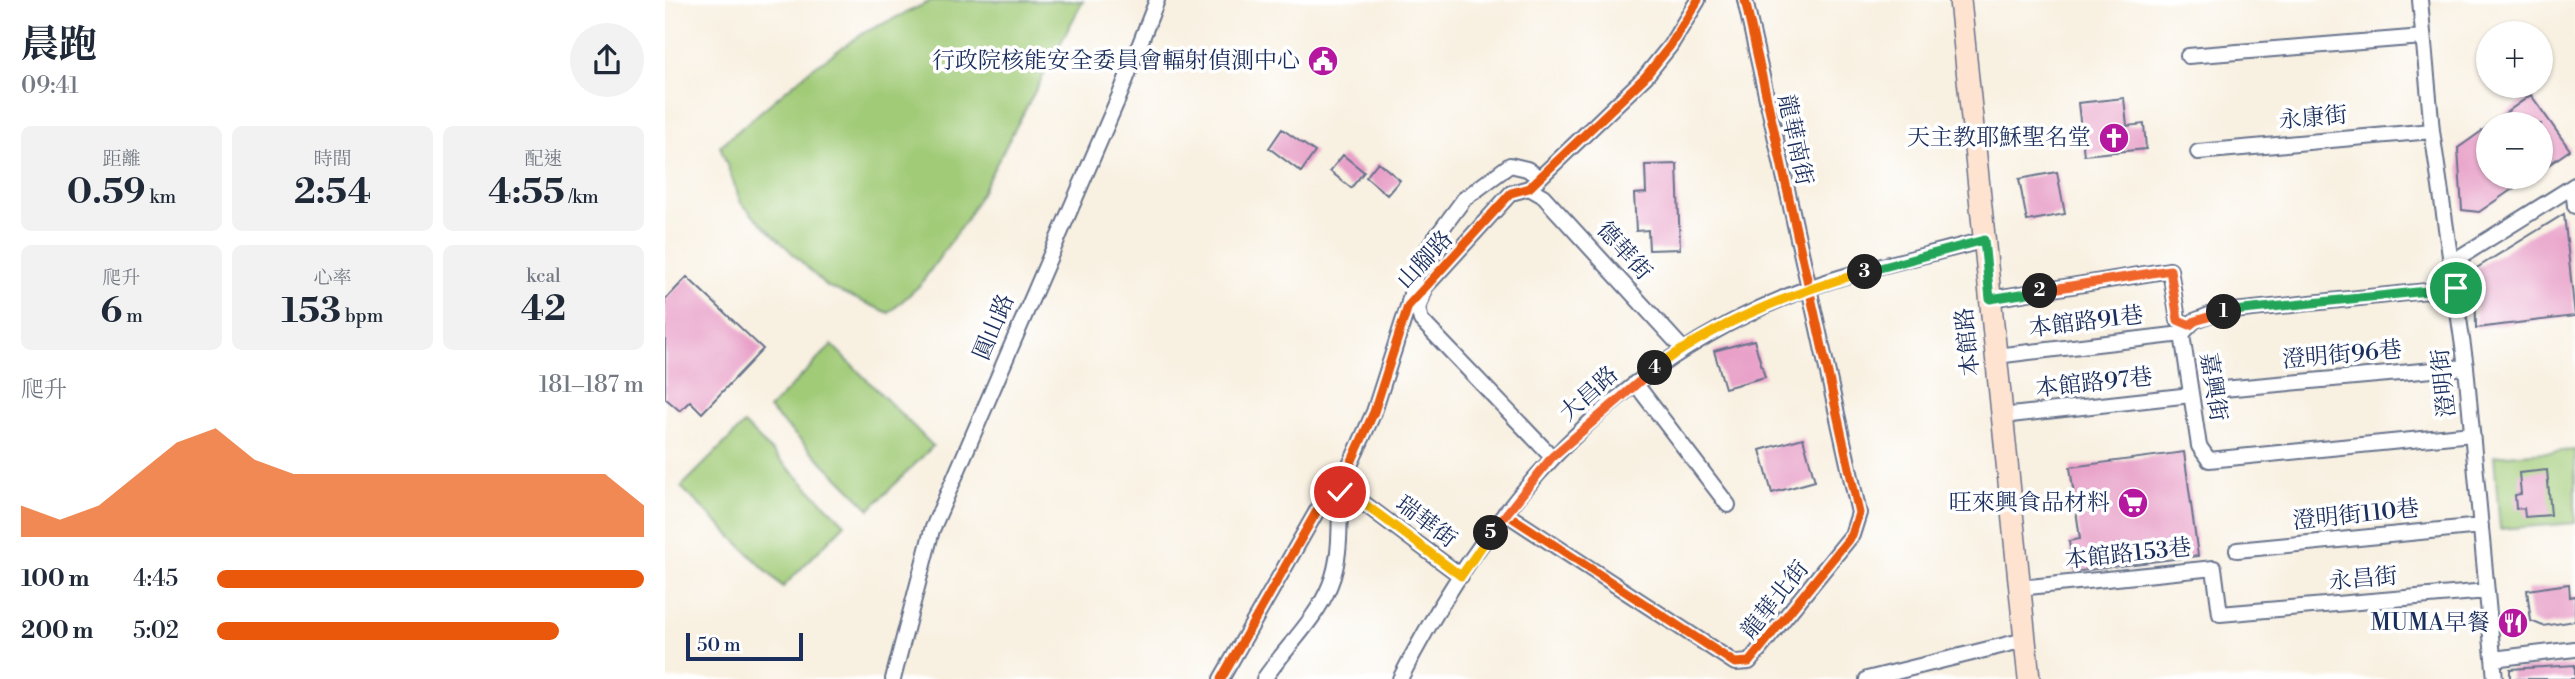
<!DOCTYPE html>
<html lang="zh-TW">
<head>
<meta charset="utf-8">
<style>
	:root { --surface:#fff; --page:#f2f2f3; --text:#1f2937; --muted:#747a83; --accent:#ea580c }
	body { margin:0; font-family:"Libre Bodoni","Noto Serif TC",serif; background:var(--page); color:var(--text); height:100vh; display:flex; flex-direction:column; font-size:26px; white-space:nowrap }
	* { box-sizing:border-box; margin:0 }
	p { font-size:23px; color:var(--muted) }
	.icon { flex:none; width:38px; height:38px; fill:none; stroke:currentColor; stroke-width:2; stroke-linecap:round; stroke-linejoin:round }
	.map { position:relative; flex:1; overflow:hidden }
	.panel { display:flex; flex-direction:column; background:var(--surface); width:665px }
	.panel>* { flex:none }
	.fabs { position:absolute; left:1811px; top:21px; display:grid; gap:14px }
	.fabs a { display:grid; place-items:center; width:77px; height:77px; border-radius:50%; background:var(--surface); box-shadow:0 2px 5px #0004; font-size:35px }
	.scale { position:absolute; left:21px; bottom:18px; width:117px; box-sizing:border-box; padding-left:7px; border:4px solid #1b2f5e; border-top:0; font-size:19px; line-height:24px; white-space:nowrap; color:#1b2f5e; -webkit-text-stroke:5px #fff; paint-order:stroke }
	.pin { position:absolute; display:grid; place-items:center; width:60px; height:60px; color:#fff; margin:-30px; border:4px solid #fff; border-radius:50%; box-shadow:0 2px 7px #0007 }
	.km { position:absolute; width:35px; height:35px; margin:-18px; border-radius:50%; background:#222; color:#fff; font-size:19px; line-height:35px; text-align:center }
	.round { display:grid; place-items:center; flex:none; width:74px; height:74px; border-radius:37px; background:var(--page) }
	.overview { display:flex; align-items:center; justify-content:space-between; height:119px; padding:0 21px }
	h1 { font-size:38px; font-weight:700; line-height:52px }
	.figures { display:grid; grid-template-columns:repeat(3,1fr); gap:10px; height:119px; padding:7px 21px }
	.figures div { display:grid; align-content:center; border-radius:10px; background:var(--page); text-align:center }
	.figures b { font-size:35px; font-weight:700 }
	.figures small { font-size:19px; font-weight:400 }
	.figures p { font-size:19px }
	.chart { height:196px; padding:14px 21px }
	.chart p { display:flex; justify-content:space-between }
	.chart svg { width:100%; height:126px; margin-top:7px; fill:var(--accent); opacity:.7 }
	ul { padding:0 21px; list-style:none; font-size:23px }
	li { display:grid; grid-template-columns:112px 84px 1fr; align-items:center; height:52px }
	li i { height:18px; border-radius:9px; background:var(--accent) }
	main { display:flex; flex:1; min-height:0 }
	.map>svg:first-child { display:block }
	.green { fill:#a1cb77; stroke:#5e7d6a; stroke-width:2 }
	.building { fill:#e8a0c8 }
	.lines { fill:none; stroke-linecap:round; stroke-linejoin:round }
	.street-casing { stroke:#68738c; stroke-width:18 }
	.secondary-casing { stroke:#68738c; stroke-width:24 }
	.street { stroke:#fff; stroke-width:14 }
	.secondary { stroke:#fee3d1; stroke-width:21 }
	.cycleway-casing { stroke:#fff; stroke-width:13 }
	.cycleway { stroke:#e8590c; stroke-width:9 }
	.split-1-casing { stroke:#fff; stroke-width:14 }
	.split-2-casing { stroke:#fff; stroke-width:14 }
	.split-3-casing { stroke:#fff; stroke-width:14 }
	.split-4-casing { stroke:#fff; stroke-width:14 }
	.split-5-casing { stroke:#fff; stroke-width:14 }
	.split-6-casing { stroke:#fff; stroke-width:14 }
	.split-1 { stroke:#22a559; stroke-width:9 }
	.split-2 { stroke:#f0652b; stroke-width:9 }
	.split-3 { stroke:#22a559; stroke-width:9 }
	.split-4 { stroke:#f5b400; stroke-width:9 }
	.split-5 { stroke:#f0652b; stroke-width:9 }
	.split-6 { stroke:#f5b400; stroke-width:9 }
	.labels { text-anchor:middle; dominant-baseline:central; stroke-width:7; stroke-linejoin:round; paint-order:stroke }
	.poi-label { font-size:23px; fill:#1b2f5e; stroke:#fff; text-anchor:end }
	.street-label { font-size:23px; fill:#1b2f5e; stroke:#fff }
</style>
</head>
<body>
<main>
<section class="panel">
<div class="overview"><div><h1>晨跑</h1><p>09:41</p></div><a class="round"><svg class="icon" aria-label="share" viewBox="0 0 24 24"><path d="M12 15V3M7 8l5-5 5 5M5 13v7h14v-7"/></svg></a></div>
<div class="figures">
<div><p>距離</p><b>0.59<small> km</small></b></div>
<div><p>時間</p><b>2:54</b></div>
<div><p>配速</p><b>4:55<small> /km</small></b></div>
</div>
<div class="figures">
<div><p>爬升</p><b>6<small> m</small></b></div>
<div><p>心率</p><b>153<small> bpm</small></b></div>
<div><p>kcal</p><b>42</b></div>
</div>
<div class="chart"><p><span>爬升</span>181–187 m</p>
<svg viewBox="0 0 160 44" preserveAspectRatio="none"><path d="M0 44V33L10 38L20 33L30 22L40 11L50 6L60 17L70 22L80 22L90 22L100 22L110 22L120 22L130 22L140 22L150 22L160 33V44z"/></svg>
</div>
<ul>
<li><b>100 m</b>4:45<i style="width:100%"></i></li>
<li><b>200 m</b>5:02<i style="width:80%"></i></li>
</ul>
</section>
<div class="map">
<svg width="1910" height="679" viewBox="0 0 1910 679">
	<rect width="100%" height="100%" fill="#fff"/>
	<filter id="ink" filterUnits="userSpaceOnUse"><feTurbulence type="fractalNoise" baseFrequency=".0143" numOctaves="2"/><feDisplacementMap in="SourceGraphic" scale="14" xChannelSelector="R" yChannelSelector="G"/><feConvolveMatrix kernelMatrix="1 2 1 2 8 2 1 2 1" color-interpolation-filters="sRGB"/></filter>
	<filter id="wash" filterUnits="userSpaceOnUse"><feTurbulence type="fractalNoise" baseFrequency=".00686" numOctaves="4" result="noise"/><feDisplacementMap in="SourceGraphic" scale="28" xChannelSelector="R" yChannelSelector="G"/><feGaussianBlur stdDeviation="1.57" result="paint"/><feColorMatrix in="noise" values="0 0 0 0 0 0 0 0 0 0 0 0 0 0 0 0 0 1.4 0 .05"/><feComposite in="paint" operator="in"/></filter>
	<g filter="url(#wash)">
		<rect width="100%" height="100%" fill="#f8f0e0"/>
		<path class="green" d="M268,0l150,1 -115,216 -48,68 -31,28 -63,-27 -85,-83 -21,-57 91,-77 54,-37z
			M167,345l101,101 -63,63 -101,-100z
			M79,424l101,100 -62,63 -102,-100z
			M1910,450v73l-75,6 -6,-73z"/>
		<g id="blocks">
			<path class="building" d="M1866,95l39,55 -29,20v-46h-51z
				M1459,98l3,28 17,-2 2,25 -62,6 -6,-52z
				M1824,126v51h41l-51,35 -17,-2 -4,-62z
				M617,129l33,23 -14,20 -32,-24z
				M678,155l21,17 -13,16 -21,-17z
				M713,162l22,18 -13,15 -21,-18z
				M1012,164l3,85 -31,1 -1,-20 -12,1 -2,-37 12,-1 -1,-28z
				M1392,172l8,42 -38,7 -8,-42z
				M1899,214l11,102 -99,12 -1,-59z
				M22,277l76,72 -61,64 -12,-12 -10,10 -15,-13v-98z
				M1089,340l11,37 -40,11 -11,-37z
				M1138,438l12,43 -43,12 -12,-43z
				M1519,452l14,104 -125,16 -4,-31 11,-2 -10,-72z
				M1882,470l4,45 -26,2 -1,-9 -8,1 -1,-14 6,-1 -2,-21z
				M1904,584l1,13 5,-1v25l-32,5 -12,-5 -4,-31z
				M1910,665v14h-65v-10z"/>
		</g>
	</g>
	<g filter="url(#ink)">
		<use href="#blocks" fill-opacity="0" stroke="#68738c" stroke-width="2"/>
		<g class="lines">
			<g class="street-casing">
				<path id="street" d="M1755,0l12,131 34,236 29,312
					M1523,56l235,-19
					M1533,152l234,-21
					M1908,186l2,20
					M864,188l14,8 139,152
					M1787,262l123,-77
					M1791,288l-242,25 -20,8 -12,13 17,112 10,14 263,-26
					M759,292l-6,17 3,11 131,137
					M1325,299l180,-29 8,50 12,5
					M743,306l11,-46 45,-61 46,-34 17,4 13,9
					M1331,356l186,-22
					M970,383l93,122
					M1558,389l243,-22
					M1337,416l189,-21
					M667,494l8,-2 18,7 103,77
					M840,513l230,150 14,-1 103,-127 7,-22 -114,-513
					M1572,550l244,-24
					M1354,588l195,-20 6,46 267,-23
					M1828,659l82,-10
					M228,679l39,-149 189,-438 36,-92
					M556,679l105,-184 19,-19 29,-64 34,-106 103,-113 18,-5 116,-111 25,-31 28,-46
					M599,679c21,-31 52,-59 66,-94 12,-29 9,-63 10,-93
					M735,679c89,-175 219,-320 406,-390 57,-21 120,-33 178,-49
					M1202,679l158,-39"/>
			</g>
			<g class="secondary-casing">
				<path id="secondary" d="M1295,0l69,679"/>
			</g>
			<use href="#street" class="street"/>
			<use href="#secondary" class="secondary"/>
			<g class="cycleway-casing">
				<path id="cycleway" d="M840,513l230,150 14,-1 103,-127 7,-22 -114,-513
					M556,679l105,-184 19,-19 29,-64 34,-106 103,-113 18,-5 116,-111 25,-31 28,-46"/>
			</g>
			<use href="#cycleway" class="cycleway"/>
		</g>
	</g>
	<g class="lines" filter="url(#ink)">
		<g class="split-1-casing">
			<path id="split-1" d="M1559,312l232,-24"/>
		</g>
		<g class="split-2-casing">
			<path id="split-2" d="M1375,291l130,-21 8,50 12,5 5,-4 29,-9"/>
		</g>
		<g class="split-3-casing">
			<path id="split-3" d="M1200,272l119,-32 6,59 50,-8"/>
		</g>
		<g class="split-4-casing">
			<path id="split-4" d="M990,368c63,-46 135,-75 210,-96"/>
		</g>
		<g class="split-5-casing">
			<path id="split-5" d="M826,533l61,-76 103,-89"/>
		</g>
		<g class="split-6-casing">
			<path id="split-6" d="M675,492l18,7 103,77 30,-43"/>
		</g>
		<use href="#split-1" class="split-1"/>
		<use href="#split-2" class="split-2"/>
		<use href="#split-3" class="split-3"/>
		<use href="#split-4" class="split-4"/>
		<use href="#split-5" class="split-5"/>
		<use href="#split-6" class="split-6"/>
	</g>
	<defs>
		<g id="civic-disc" transform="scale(1.575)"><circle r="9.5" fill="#b5179e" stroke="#fff"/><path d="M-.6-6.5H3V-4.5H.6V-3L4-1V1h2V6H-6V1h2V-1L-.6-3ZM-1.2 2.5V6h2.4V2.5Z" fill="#fff"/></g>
		<g id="church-disc" transform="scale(1.575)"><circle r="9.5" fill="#b5179e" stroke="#fff"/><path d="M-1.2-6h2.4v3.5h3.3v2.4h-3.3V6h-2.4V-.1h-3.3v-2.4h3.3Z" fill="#fff"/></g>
		<g id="supermarket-disc" transform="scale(1.575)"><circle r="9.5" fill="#b5179e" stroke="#fff"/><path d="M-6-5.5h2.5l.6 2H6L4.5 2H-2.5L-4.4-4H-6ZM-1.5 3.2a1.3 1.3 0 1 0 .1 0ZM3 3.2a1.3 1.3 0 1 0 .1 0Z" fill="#fff"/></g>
		<g id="restaurant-disc" transform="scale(1.575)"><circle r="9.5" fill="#b5179e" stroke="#fff"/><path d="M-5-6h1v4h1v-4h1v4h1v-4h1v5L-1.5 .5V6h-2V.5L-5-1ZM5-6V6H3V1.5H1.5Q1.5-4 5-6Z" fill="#fff"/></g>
	</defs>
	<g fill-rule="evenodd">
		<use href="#civic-disc" x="658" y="61"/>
		<use href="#church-disc" x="1449" y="138"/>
		<use href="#supermarket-disc" x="1468" y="503"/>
		<use href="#restaurant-disc" x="1848" y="623"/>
	</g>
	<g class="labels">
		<g class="poi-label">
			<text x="635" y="61">行政院核能安全委員會輻射偵測中心</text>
			<text x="1426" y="138">天主教耶穌聖名堂</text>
			<text x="1445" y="503">旺來興食品材料</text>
			<text x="1825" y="623">MUMA早餐</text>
		</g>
		<g class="street-label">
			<text transform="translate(1648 118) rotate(-5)">永康街</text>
			<text transform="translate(1130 140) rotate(78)">龍華南街</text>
			<text transform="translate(959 251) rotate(48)">德華街</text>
			<text transform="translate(760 260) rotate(-47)">山腳路</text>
			<text transform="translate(1421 322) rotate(-7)">本館路91巷</text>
			<text transform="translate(329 327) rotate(-67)">圓山路</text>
			<text transform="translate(1303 342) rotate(-96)">本館路</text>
			<text transform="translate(1677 355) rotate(-5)">澄明街96巷</text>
			<text transform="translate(1429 383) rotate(-6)">本館路97巷</text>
			<text transform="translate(1779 383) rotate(-96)">澄明街</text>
			<text transform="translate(1548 387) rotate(81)">嘉興街</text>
			<text transform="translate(924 394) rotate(-42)">大昌路</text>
			<text transform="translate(1691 515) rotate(-6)">澄明街110巷</text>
			<text transform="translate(761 522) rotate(37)">瑞華街</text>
			<text transform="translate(1463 554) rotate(-6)">本館路153巷</text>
			<text transform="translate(1698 579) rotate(-5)">永昌街</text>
			<text transform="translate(1110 600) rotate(-51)">龍華北街</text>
		</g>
	</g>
</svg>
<div class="fabs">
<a>+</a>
<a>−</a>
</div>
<div class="scale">50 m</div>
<div class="pin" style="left:1791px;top:288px;background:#1e9e55"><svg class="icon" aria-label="arrive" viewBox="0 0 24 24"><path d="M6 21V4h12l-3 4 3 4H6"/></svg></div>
<div class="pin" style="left:675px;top:492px;background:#d93025"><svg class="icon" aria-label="check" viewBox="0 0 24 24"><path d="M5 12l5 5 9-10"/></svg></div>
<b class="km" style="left:1559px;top:312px">1</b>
<b class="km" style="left:1375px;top:291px">2</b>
<b class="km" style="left:1200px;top:272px">3</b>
<b class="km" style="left:990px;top:368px">4</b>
<b class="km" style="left:826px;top:533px">5</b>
</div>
</main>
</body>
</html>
